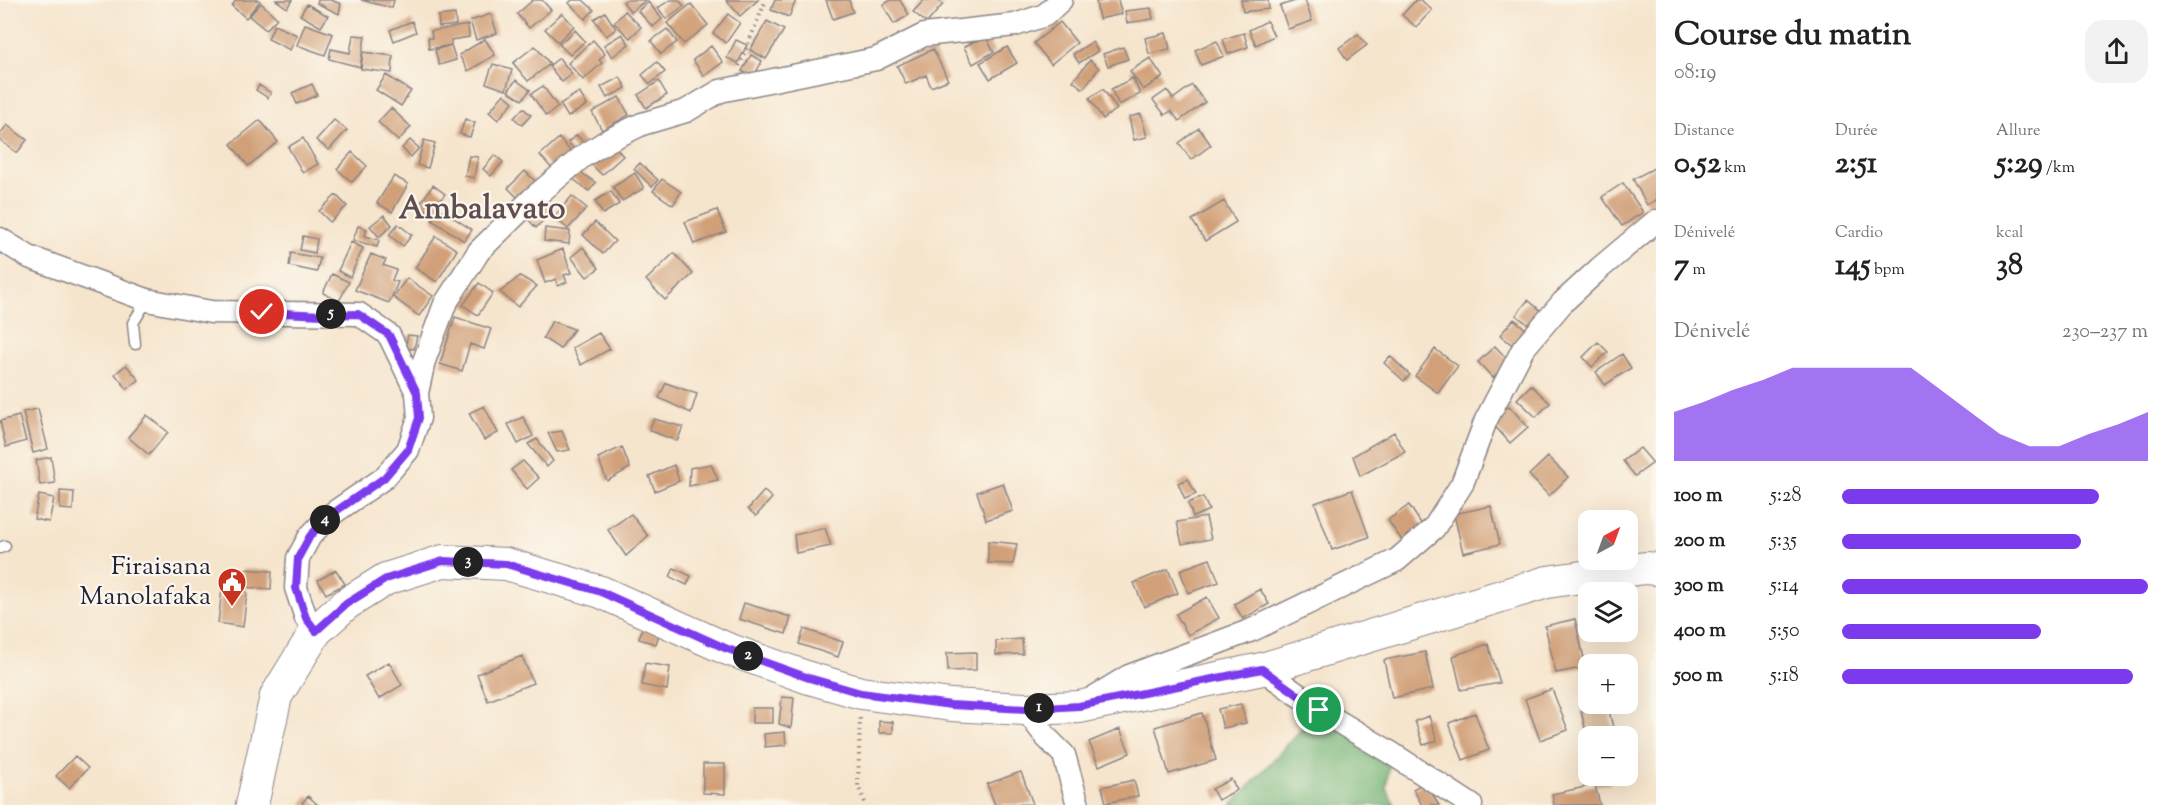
<!DOCTYPE html>
<html lang="fr">
<head>
<meta charset="utf-8">
<style>
	:root { --surface:#fff; --page:#f2f2f2; --text:#222; --muted:#767676; --accent:#7c3aed }
	body { margin:0; font-family:"Sorts Mill Goudy",serif; background:var(--page); color:var(--text); height:100vh; display:flex; flex-direction:column; font-size:22px; white-space:nowrap }
	* { box-sizing:border-box; margin:0 }
	p { font-size:20px; color:var(--muted) }
	.icon { flex:none; width:33px; height:33px; fill:none; stroke:currentColor; stroke-width:2; stroke-linecap:round; stroke-linejoin:round }
	.map { position:relative; flex:1; overflow:hidden }
	.sheet { display:flex; flex-direction:column; background:var(--surface); width:510px }
	.sheet>* { flex:none }
	.needle { width:39px; rotate:41deg }
	.fabs { position:absolute; left:1578px; top:510px; display:grid; gap:12px }
	.fabs a { display:grid; place-items:center; width:60px; height:60px; border-radius:12px; background:var(--surface); box-shadow:0 6px 24px #0002; font-size:30px }
	.pin { position:absolute; display:grid; place-items:center; width:51px; height:51px; color:#fff; margin:-26px; border:3px solid #fff; border-radius:50%; box-shadow:0 2px 6px #0007 }
	.km { position:absolute; width:30px; height:30px; margin:-15px; border-radius:50%; background:#222; color:#fff; font-size:16px; line-height:30px; text-align:center }
	.round { display:grid; place-items:center; flex:none; width:63px; height:63px; border-radius:18px; background:var(--page) }
	.head { display:flex; align-items:center; justify-content:space-between; height:102px; padding:0 18px }
	h1 { font-size:33px; font-weight:700; line-height:45px }
	.stats { display:grid; grid-template-columns:repeat(3,1fr); gap:9px; height:102px; padding:6px 18px }
	.stats div { display:grid; align-content:center }
	.stats b { font-size:30px; font-weight:700 }
	.stats small { font-size:16px; font-weight:400 }
	.stats p { font-size:16px }
	.chart { height:168px; padding:12px 18px }
	.chart p { display:flex; justify-content:space-between }
	.chart svg { width:100%; height:108px; margin-top:6px; fill:var(--accent); opacity:.7 }
	ul { padding:0 18px; list-style:none; font-size:20px }
	li { display:grid; grid-template-columns:96px 72px 1fr; align-items:center; height:45px }
	li i { height:15px; border-radius:8px; background:var(--accent) }
	main { display:flex; flex:1; min-height:0 }
	.map>svg:first-child { display:block }
	.forest { fill:#74b375; stroke:#4b6a58; stroke-width:1.5 }
	.building { fill:#d1a079 }
	.lines { fill:none; stroke-linecap:round; stroke-linejoin:round }
	.lane-casing { stroke:#8c8484; stroke-width:13 }
	.street-casing { stroke:#8c8484; stroke-width:25 }
	.secondary-casing { stroke:#8c8484; stroke-width:34 }
	.path { stroke:#8c8484; stroke-width:4; stroke-dasharray:1.5 4.5; stroke-linecap:butt }
	.lane { stroke:#fff; stroke-width:10 }
	.street { stroke:#fff; stroke-width:22 }
	.secondary { stroke:#fff; stroke-width:32 }
	.route-casing { stroke:#fff; stroke-width:12 }
	.route { stroke:#7c3aed; stroke-width:8 }
	.labels { text-anchor:middle; dominant-baseline:central; stroke-width:4.5; stroke-linejoin:round; paint-order:stroke }
	.poi-label { font-size:26px; fill:#22223b; stroke:#fbf7ec; text-anchor:end }
	.district-label { font-size:32px; font-weight:bold; fill:#5f4e51; stroke:#fbf7ec }
</style>
</head>
<body>
<main>
<div class="map">
<svg width="1656" height="805" viewBox="0 0 1656 805">
	<rect width="100%" height="100%" fill="#fbf7ec"/>
	<filter id="ink" filterUnits="userSpaceOnUse"><feTurbulence type="fractalNoise" baseFrequency=".0167" numOctaves="2"/><feDisplacementMap in="SourceGraphic" scale="12" xChannelSelector="R" yChannelSelector="G"/><feConvolveMatrix kernelMatrix="1 2 1 2 8 2 1 2 1" color-interpolation-filters="sRGB"/></filter>
	<filter id="wash" filterUnits="userSpaceOnUse"><feTurbulence type="fractalNoise" baseFrequency=".008" numOctaves="4" result="noise"/><feDisplacementMap in="SourceGraphic" scale="24" xChannelSelector="R" yChannelSelector="G"/><feGaussianBlur stdDeviation="1.35" result="paint"/><feColorMatrix in="noise" values="0 0 0 0 0 0 0 0 0 0 0 0 0 0 0 0 0 1.4 0 .05"/><feComposite in="paint" operator="in"/></filter>
	<g filter="url(#wash)">
		<rect width="100%" height="100%" fill="#f6e5cd"/>
		<path class="forest" d="M1319,710l72,43 -5,35 9,17h-163z"/>
		<g id="blocks">
			<path class="building" d="M236,0h23l1,1 -14,17 -14,-12z
				M276,0h16l-5,8z
				M318,0h13l10,4 -2,10 -22,-11z
				M361,0h33l-2,8z
				M533,0h9l9,10 -22,18 -12,-14z
				M572,0h11l11,10 -9,9 -16,-16z
				M626,0h20l-15,12 -8,-10z
				M670,0h9l5,6 -18,13 -8,-11z
				M726,0h32l-18,16z
				M775,0h21l-7,17 -18,-7z
				M826,0h23l4,12 -20,7z
				M891,0h9l9,15 -15,9 -11,-19z
				M924,0h14l5,4 -16,19 -14,-11z
				M1107,0h11l4,14 -23,5 -3,-17z
				M1241,0h27l1,9 -26,3z
				M1298,0h7l7,21 -24,8 -8,-23z
				M1416,0h5l11,10 -16,17 -14,-12z
				M648,2l14,17 -9,8 -15,-16z
				M261,3l16,15 -11,12 -17,-14z
				M307,4l21,12 -7,11 -21,-12z
				M691,4l17,21 -24,19 -17,-21z
				M1151,8l2,11 -26,4 -2,-12z
				M625,11l16,16 -11,11 -16,-15z
				M605,12l11,17 -10,7 -12,-17z
				M562,13l12,13 -16,16 -13,-13z
				M455,14l1,11 -17,2 -1,-11z
				M491,14l6,19 -21,7 -6,-19z
				M728,14l12,9 -14,20 -13,-10z
				M412,21l4,11 -22,9 -4,-11z
				M767,21l17,9 -18,29 -16,-9z
				M1267,21l7,15 -18,9 -7,-15z
				M1060,22l17,21 -26,21 -17,-21z
				M305,24l28,10 -8,21 -28,-10z
				M274,25l23,10 -7,15 -22,-11z
				M468,25l1,12 -18,3v5l-22,4 -1,-11h4l-1,-7z
				M667,29l10,13 -16,12 -10,-13z
				M575,30l10,11 -15,14 -11,-11z
				M1166,33l4,16 -21,5 -4,-16z
				M1244,33l4,14 -20,7 -5,-15z
				M622,34l7,10 -17,13 -8,-12z
				M1358,34l9,11 -20,15 -8,-12z
				M353,35l12,1 -5,31 -31,-8 2,-10 19,4z
				M985,35l9,17 -21,12 -9,-17z
				M485,39l10,16 -27,16 -9,-16z
				M593,40l12,14 -6,6 3,3 -19,17 -15,-17z
				M736,40l11,5 -9,18 -11,-5z
				M1217,41l7,15 -23,9 -6,-15z
				M1092,42l6,9 -19,12 -6,-9z
				M451,45l5,15 -17,5 -4,-15z
				M535,46l15,18 -22,17 -15,-18z
				M711,46l12,16 -19,14 -11,-16z
				M1007,47l10,16 -27,16 -10,-16z
				M1123,47l5,12 -20,7 -5,-12z
				M933,49l15,31 -17,7 -5,-12 -20,9 -9,-18z
				M363,52l30,4 -1,17 -31,-4z
				M751,55l11,6 -9,17 -11,-7z
				M559,58l13,16 -10,8 -13,-16z
				M1150,58l13,19 -20,13 -13,-19z
				M1090,60l9,8 -16,21 -10,-8z
				M657,62l8,10 -15,12 -8,-9z
				M493,64l19,6 -6,20 -20,-7z
				M386,75l25,16 -10,15 -25,-16z
				M620,77l6,11 -19,10 -6,-11z
				M1133,78l7,16 -21,11 -8,-16z
				M516,80l14,10 -8,10 -14,-9z
				M659,81l8,14 -21,13 -8,-13z
				M312,84l5,11 -20,9 -5,-11z
				M259,85l12,8 -3,5 -12,-8z
				M1192,85l13,17 -26,19 -8,-10 -6,4 -12,-15 14,-10 6,9z
				M543,86l15,21 -12,9 -15,-22z
				M1103,89l14,20 -14,10 -14,-21z
				M579,92l8,13 -19,12 -8,-13z
				M504,94l9,8 -15,18 -9,-8z
				M619,97l10,18 -27,15 -10,-18z
				M391,108l20,19 -13,14 -20,-19z
				M523,108l8,7 -9,10 -8,-7z
				M1141,114l6,23 -13,3 -5,-23z
				M465,119l10,4 -5,14 -10,-3z
				M260,120l18,22 -30,24 -17,-22z
				M334,120l13,10 -18,20 -13,-10z
				M7,125l20,15 -10,13 -17,-13v-6z
				M1199,128l12,17 -20,15 -12,-17z
				M577,135l8,10 -9,7 -8,-10z
				M303,138l15,26 -15,9 -15,-26z
				M559,138l14,16 -19,17 -14,-16z
				M410,140l9,8 -8,9 -9,-9z
				M424,140l11,3 -7,25 -11,-3z
				M612,143l11,13 -21,19 -12,-12z
				M352,152l15,14 -15,16 -15,-13z
				M495,155l8,7 -12,14 -8,-7z
				M469,156l9,1 -4,21 -9,-2z
				M640,163l18,17 -6,7 -18,-18z
				M1656,167v33l-9,5 -14,-26z
				M576,169l20,14 -7,8 -20,-15z
				M525,171l11,11 -17,17 -11,-11z
				M635,173l9,15 -22,13 -9,-14z
				M394,176l14,8 -16,28 -15,-9z
				M662,179l19,13 -8,13 -20,-14z
				M1623,183l20,29 -21,14 -20,-29z
				M433,185l12,9 -14,19 -12,-8z
				M611,191l8,13 -16,10 -8,-13z
				M336,195l11,11 -17,16 -11,-11z
				M572,196l15,12 -19,21 -14,-12z
				M542,200l11,10 -17,18 -10,-11z
				M1224,201l12,21 -31,19 -13,-21z
				M439,208l33,22 -8,11 -32,-21z
				M717,210l9,22 -32,12 -9,-22z
				M384,215l8,10 -13,12 -9,-11z
				M595,222l20,19 -12,13 -20,-19z
				M398,224l14,11 -9,11 -14,-11z
				M358,226l9,3 -2,7 14,4 -2,7 -24,-7z
				M545,228l25,3 -1,13 -25,-3z
				M303,236l14,3 -2,14 -15,-3z
				M436,236l21,14 -20,32 -22,-14z
				M351,242l12,6 -13,29 -12,-6z
				M583,247l16,21 -12,9 -16,-20z
				M563,249l8,24 -7,2 3,7 -9,4 -2,-7 -11,4 -8,-23z
				M291,253l29,5 -3,14 -28,-6z
				M674,253l19,21 -28,26 -19,-20z
				M371,254l15,6 -3,5 13,5 -4,10 6,2 -9,21 -34,-13z
				M332,274l17,8 -10,19 -16,-8z
				M520,276l17,10 -19,21 -18,-15z
				M407,278l26,18 -14,20 -26,-19z
				M479,283l14,10 -15,22 -15,-10z
				M1528,300l18,15 -12,14 -18,-14z
				M455,317l36,12 -7,20 -14,-5 -8,27 -22,-7z
				M1514,319l15,13 -13,16 -16,-13z
				M552,321l22,8 -14,20 -17,-11z
				M599,333l11,16 -29,16 -9,-17z
				M408,335l9,1 -3,13 -9,-1z
				M1598,342l10,10 -16,15 -9,-10z
				M1495,346l15,16 -17,16 -15,-16z
				M1435,349l23,17 -20,27 -23,-17z
				M1622,354l9,14 -26,17 -9,-13z
				M1390,356l20,19 -6,6 -20,-18z
				M126,365l13,15 -12,9 -12,-15z
				M666,383l31,11 -6,19 -32,-15z
				M1531,385l19,18 -14,14 -19,-18z
				M484,406l14,27 -14,7 -15,-27z
				M1509,406l19,21 -18,16 -19,-21z
				M38,409l10,40 -15,4 -10,-41z
				M147,415l21,17 -19,23 -21,-18z
				M19,416l7,25 -20,6 -6,-26z
				M523,417l10,19 -15,8 -10,-20z
				M654,419l29,8 -6,14 -28,-11z
				M562,431l8,19 -13,2 -9,-19z
				M1394,432l11,20 -45,24 -7,-20z
				M537,439l16,22 -6,6 -19,-23z
				M622,447l8,21 -23,13 -9,-23z
				M1640,448l13,15 -18,13 -12,-15z
				M51,457l4,26 -15,2 -4,-25z
				M1548,457l20,20 -19,19 -20,-21z
				M523,461l16,17 -12,11 -16,-19z
				M711,464l7,16 -29,6 1,-18z
				M674,465l5,16 -24,10 -6,-15z
				M1188,479l8,15 -11,5 -7,-16z
				M1003,483l10,28 -27,9 -9,-28z
				M1352,490l17,47 -37,13 -17,-47z
				M60,491l14,1 -1,18 -13,-1z
				M764,491l8,7 -16,18 -8,-7z
				M39,495l15,3 -5,24 -15,-3z
				M1203,497l6,13 -16,7 -5,-14z
				M1409,505l15,23 -21,14 -15,-22z
				M1491,506l9,38 -37,9 -9,-39z
				M631,514l17,22 -22,20 -18,-26z
				M1206,517l5,22 -29,5 -5,-22z
				M825,528l6,18 -35,7 -2,-18z
				M988,541l29,3 -4,20 -25,-1z
				M1210,559l9,23 -31,11 -8,-23z
				M674,568l17,8 -4,9 -17,-8z
				M243,569l29,2 -1,18 -29,-2z
				M1168,569l10,24 -34,14 -10,-24z
				M336,570l9,14 -19,10 -8,-14z
				M222,589l25,3 -4,35 -25,-4z
				M1260,589l9,15 -26,15 -9,-15z
				M1207,597l12,21 -31,17 -12,-21z
				M744,603l47,14 -5,17 -47,-15z
				M1575,619l11,48 -30,6 -11,-47z
				M644,622l17,5 -5,17 -17,-5z
				M804,629l39,13 -5,15 -39,-13z
				M1022,639l1,15 -27,1v-14z
				M1488,644l12,39 -39,7 -8,-34z
				M976,652v18l-28,1 -1,-18z
				M1425,652l8,37 -41,9 -8,-38z
				M522,656l11,27 -45,18 -11,-27z
				M389,662l13,23 -23,14 -14,-23z
				M645,663l25,4 -3,23 -25,-5z
				M1552,689l16,41 -28,10 -15,-41z
				M782,697l12,1 -3,30 -12,-4z
				M1241,704l5,19 -23,5 -5,-19z
				M1608,706l6,26 -27,4 -6,-25z
				M752,708h21v15h-21z
				M1202,713l14,47 -47,14 -14,-47z
				M1475,713l14,37 -26,10 -14,-37z
				M1429,716l8,25 -14,4 -8,-24z
				M879,721l14,1v11h-14z
				M1120,729l10,24 -31,13 -10,-24z
				M785,732l1,13 -21,2 -1,-13z
				M75,756l13,12 -19,20 -13,-12z
				M703,764h22v30l-22,-1z
				M1021,772l12,32 -38,1 -8,-21z
				M1595,776h15v8l-15,1z
				M1231,779l6,11 -19,10 -6,-11z
				M1134,780l4,16 -32,7 -4,-16z
				M1425,782l14,23h-17l-9,-16z
				M1595,785l5,20h-46l-2,-11z
				M308,796l10,9h-14l-2,-2z"/>
		</g>
	</g>
	<g filter="url(#ink)">
		<use href="#blocks" fill-opacity="0" stroke="#8c8484" stroke-width="1.5"/>
		<g class="lines">
			<g class="lane-casing">
				<path id="lane" d="M135,344l-2,-21 14,-23
					M0,548l5,-2"/>
			</g>
			<g class="street-casing">
				<path id="street" d="M0,239l29,18 118,43 64,12 148,2 30,21 28,58
					M316,631l-10,-13 -10,-30 2,-30 12,-22 19,-20 55,-38 24,-28 11,-32 -2,-25 7,-32 21,-57 34,-53 53,-52 50,-42 25,-16 35,-17 44,-13 34,-20 156,-32 48,-24 91,-10 30,-10 16,-15
					M1262,669l57,41 72,43 80,52
					M1093,698l36,-22 123,-46 145,-70 37,-32 28,-44 24,-64 37,-71 40,-47 37,-34 56,-47
					M1025,709l22,29 17,17 14,50"/>
			</g>
			<g class="secondary-casing">
				<path id="secondary" d="M252,805l24,-109 40,-65 30,-27 40,-25 57,-18 63,3 95,28 124,56 84,30 52,15 90,12 74,4 54,-2 183,-38 285,-87 98,-14 11,1"/>
			</g>
			<path class="path" d="M739,66l27,-66
				M860,718l-2,68 8,19"/>
			<use href="#lane" class="lane"/>
			<use href="#street" class="street"/>
			<use href="#secondary" class="secondary"/>
		</g>
	</g>
	<g class="lines" filter="url(#ink)">
		<g class="route-casing">
			<path id="route" d="M262,312l60,3 36,-1 31,21 28,58 2,25 -11,32 -24,28 -55,38 -19,20 -12,22 -2,30 10,30 10,13 30,-27 40,-25 57,-18 63,3 95,28 124,56 84,30 52,15 90,12 75,4 53,-3 183,-37 57,41"/>
		</g>
		<use href="#route" class="route"/>
	</g>
	<defs>
		<g id="civic-pin" transform="scale(1.5)"><path d="M0 17L-7.5 6A9.5 9.5 0 1 1 7.5 6Z" fill="#c8321e" stroke="#fbf7ec"/><path d="M-.6-6.5H3V-4.5H.6V-3L4-1V1h2V6H-6V1h2V-1L-.6-3ZM-1.2 2.5V6h2.4V2.5Z" fill="#fff"/></g>
	</defs>
	<g fill-rule="evenodd">
		<use href="#civic-pin" x="232" y="582"/>
	</g>
	<g class="labels">
		<g class="poi-label">
			<text x="211" y="567">Firaisana<tspan x="211" dy="30">Manolafaka</tspan></text>
		</g>
		<g class="district-label">
			<text x="482" y="210">Ambalavato</text>
		</g>
	</g>
</svg>
<div class="fabs">
<a><svg class="needle" viewBox="-14 -14 28 28"><path d="M0-13l5 13h-10z" fill="#e53935"/><path d="M0 13l5-13h-10z" fill="#767676"/></svg></a>
<a><svg class="icon" aria-label="layers" viewBox="0 0 24 24"><path d="M12 4l9 5-9 5-9-5zM3 14l9 5 9-5"/></svg></a>
<a>+</a>
<a>−</a>
</div>
<div class="pin" style="left:1319px;top:710px;background:#1e9e55"><svg class="icon" aria-label="arrive" viewBox="0 0 24 24"><path d="M6 21V4h12l-3 4 3 4H6"/></svg></div>
<div class="pin" style="left:262px;top:312px;background:#d93025"><svg class="icon" aria-label="check" viewBox="0 0 24 24"><path d="M5 12l5 5 9-10"/></svg></div>
<b class="km" style="left:1039px;top:708px">1</b>
<b class="km" style="left:748px;top:656px">2</b>
<b class="km" style="left:468px;top:562px">3</b>
<b class="km" style="left:325px;top:520px">4</b>
<b class="km" style="left:331px;top:314px">5</b>
</div>
<section class="sheet">
<div class="head"><div><h1>Course du matin</h1><p>08:19</p></div><a class="round"><svg class="icon" aria-label="share" viewBox="0 0 24 24"><path d="M12 15V3M7 8l5-5 5 5M5 13v7h14v-7"/></svg></a></div>
<div class="stats">
<div><p>Distance</p><b>0.52<small> km</small></b></div>
<div><p>Durée</p><b>2:51</b></div>
<div><p>Allure</p><b>5:29<small> /km</small></b></div>
</div>
<div class="stats">
<div><p>Dénivelé</p><b>7<small> m</small></b></div>
<div><p>Cardio</p><b>145<small> bpm</small></b></div>
<div><p>kcal</p><b>38</b></div>
</div>
<div class="chart"><p><span>Dénivelé</span>230–237 m</p>
<svg viewBox="0 0 160 44" preserveAspectRatio="none"><path d="M0 44V24L10 20L20 15L30 11L40 6L50 6L60 6L70 6L80 6L90 15L100 24L110 33L120 38L130 38L140 33L150 29L160 24V44z"/></svg>
</div>
<ul>
<li><b>100 m</b>5:28<i style="width:84%"></i></li>
<li><b>200 m</b>5:35<i style="width:78%"></i></li>
<li><b>300 m</b>5:14<i style="width:100%"></i></li>
<li><b>400 m</b>5:50<i style="width:65%"></i></li>
<li><b>500 m</b>5:18<i style="width:95%"></i></li>
</ul>
</section>
</main>
</body>
</html>
